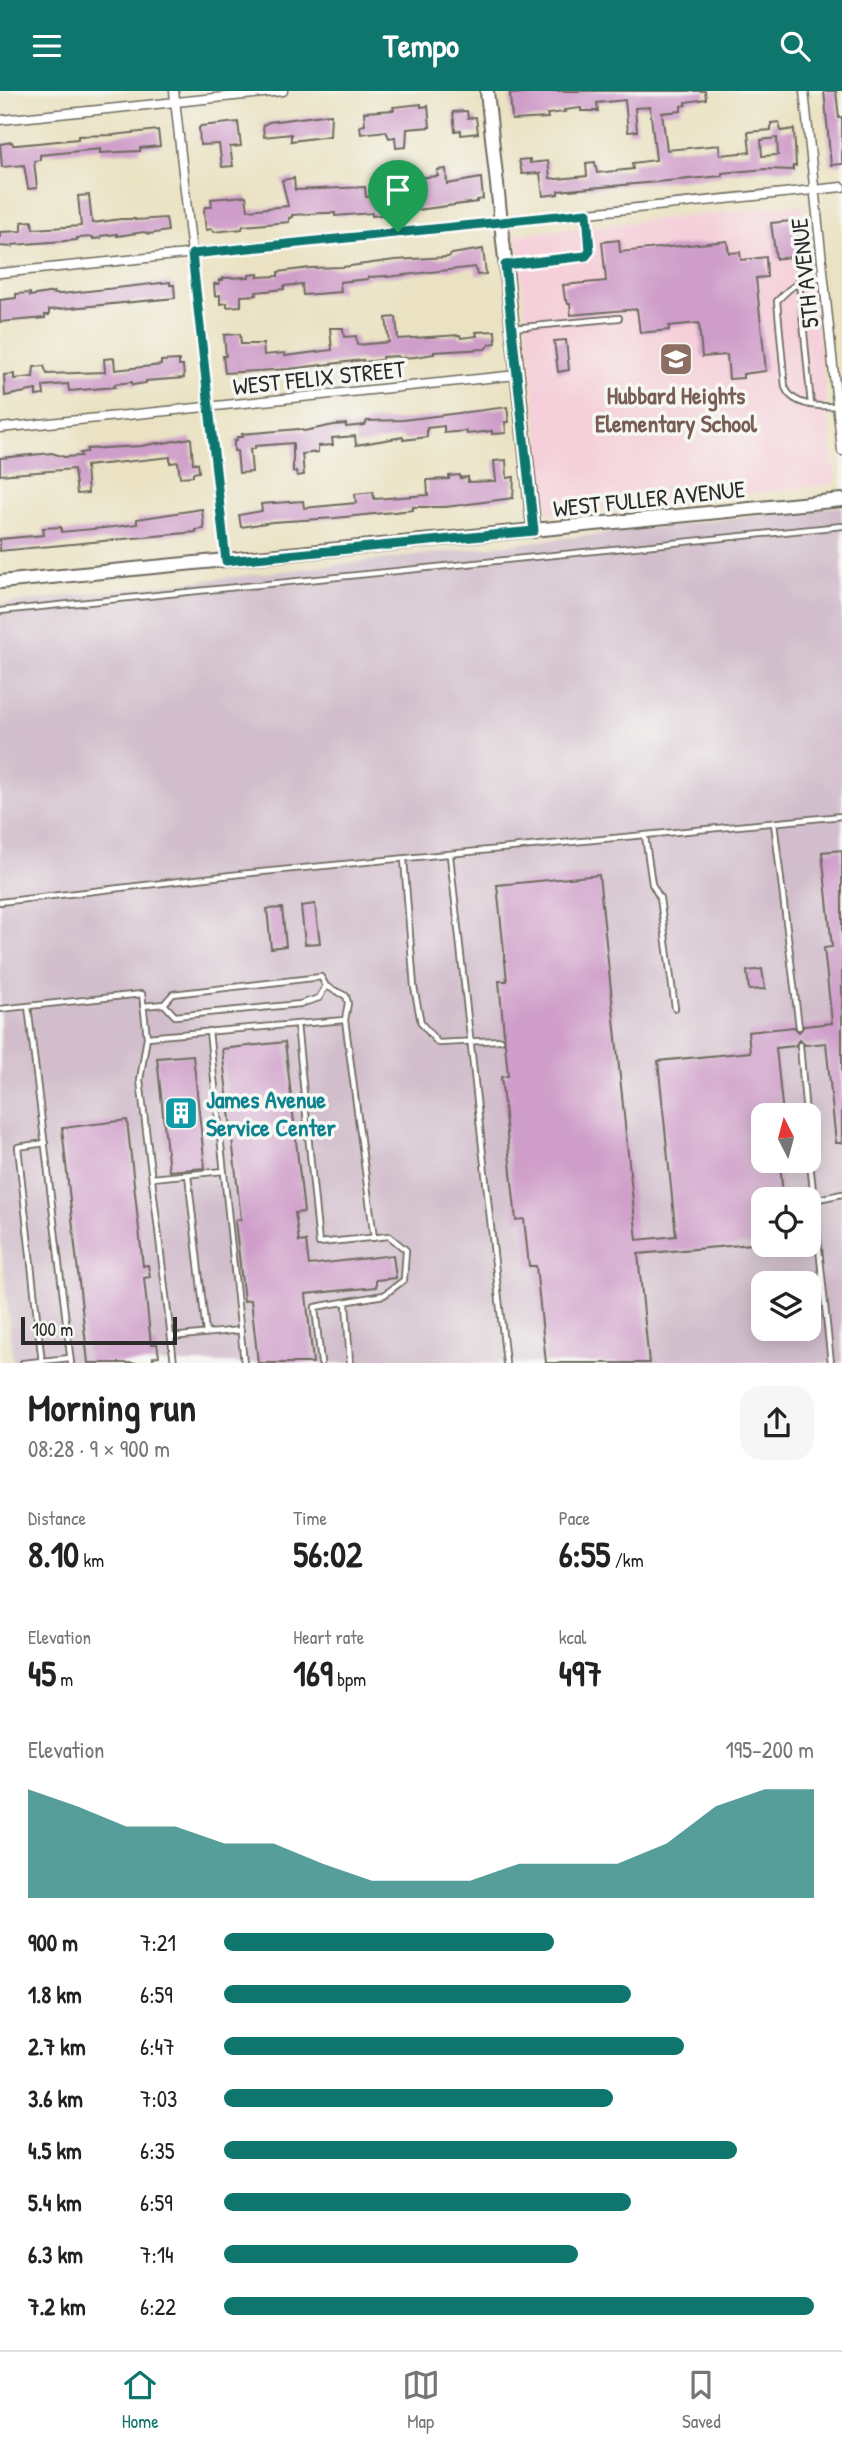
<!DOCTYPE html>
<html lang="en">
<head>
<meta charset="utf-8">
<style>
	:root { --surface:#fff; --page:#f6f6f6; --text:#222; --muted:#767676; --line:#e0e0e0; --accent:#0f766e }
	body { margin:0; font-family:"Patrick Hand",sans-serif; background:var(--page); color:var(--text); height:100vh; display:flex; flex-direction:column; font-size:26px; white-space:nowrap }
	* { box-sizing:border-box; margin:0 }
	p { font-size:23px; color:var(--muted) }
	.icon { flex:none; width:38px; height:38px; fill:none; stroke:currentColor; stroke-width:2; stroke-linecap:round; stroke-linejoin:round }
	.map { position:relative; height:1272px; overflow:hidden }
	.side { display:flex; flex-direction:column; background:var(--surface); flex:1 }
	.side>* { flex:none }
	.needle { width:46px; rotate:354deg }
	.buttons { position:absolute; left:751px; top:1012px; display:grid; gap:14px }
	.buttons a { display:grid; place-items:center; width:70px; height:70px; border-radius:14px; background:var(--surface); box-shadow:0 4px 18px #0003; font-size:35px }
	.scale { position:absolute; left:21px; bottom:18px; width:156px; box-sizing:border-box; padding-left:7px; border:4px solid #2b2b2b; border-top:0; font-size:19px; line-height:24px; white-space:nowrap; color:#2b2b2b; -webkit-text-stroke:5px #f6f6f2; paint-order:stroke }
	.pin { position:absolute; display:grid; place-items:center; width:60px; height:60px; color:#fff; margin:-72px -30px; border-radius:50% 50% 50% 0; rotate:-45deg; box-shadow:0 0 7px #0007 }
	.pin .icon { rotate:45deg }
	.round { display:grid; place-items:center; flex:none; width:74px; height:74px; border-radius:21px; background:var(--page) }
	.overview { display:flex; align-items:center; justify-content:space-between; height:119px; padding:0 28px }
	h1 { font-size:38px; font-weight:800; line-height:52px }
	.metrics { display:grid; grid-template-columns:repeat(3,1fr); gap:10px; height:119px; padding:7px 28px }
	.metrics div { display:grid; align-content:center }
	.metrics b { font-size:35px; font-weight:800 }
	.metrics small { font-size:19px; font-weight:400 }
	.metrics p { font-size:19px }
	.chart { height:196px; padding:14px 28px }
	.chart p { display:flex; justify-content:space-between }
	.chart svg { width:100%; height:126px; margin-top:7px; fill:var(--accent); opacity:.7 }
	ul { padding:0 28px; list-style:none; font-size:23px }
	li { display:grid; grid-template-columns:112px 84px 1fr; align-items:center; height:52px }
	li i { height:18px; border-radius:9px; background:var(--accent) }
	header { display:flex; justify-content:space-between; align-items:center; height:91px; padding:0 28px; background:var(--accent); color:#fff; font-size:32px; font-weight:800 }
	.tab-bar { display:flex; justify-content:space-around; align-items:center; height:98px; border-top:2px solid var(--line); background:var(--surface); font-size:19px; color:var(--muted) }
	.tab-bar a { display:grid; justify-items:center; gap:4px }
	.tab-bar .on { color:var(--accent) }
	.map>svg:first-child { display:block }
	.built { fill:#f5cfd9 }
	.industrial { fill:#d1bdcb; fill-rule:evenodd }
	.building { fill:#cf9dc9; fill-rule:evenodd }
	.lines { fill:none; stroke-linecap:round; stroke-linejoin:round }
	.lane-casing { stroke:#6e6b60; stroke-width:8 }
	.street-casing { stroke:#6e6b60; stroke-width:11 }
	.secondary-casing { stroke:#6e6b60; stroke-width:16 }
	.lane { stroke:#fff; stroke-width:4.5 }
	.street { stroke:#fff; stroke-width:8 }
	.secondary { stroke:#fff; stroke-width:12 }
	.route-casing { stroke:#fff; stroke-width:14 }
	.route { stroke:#0f766e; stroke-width:9 }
	.labels { text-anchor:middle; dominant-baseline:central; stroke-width:7; stroke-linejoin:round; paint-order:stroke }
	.street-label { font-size:24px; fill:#2b2b2b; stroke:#f6f6f2 }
	.education-label { font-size:24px; font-weight:bold; fill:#785e54; stroke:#f6f6f2 }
	.culture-label { font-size:24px; font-weight:bold; fill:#0d838f; stroke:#f6f6f2; text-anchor:start }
</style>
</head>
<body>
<header><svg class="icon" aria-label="menu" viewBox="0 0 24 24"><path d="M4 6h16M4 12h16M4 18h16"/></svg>Tempo<svg class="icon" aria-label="search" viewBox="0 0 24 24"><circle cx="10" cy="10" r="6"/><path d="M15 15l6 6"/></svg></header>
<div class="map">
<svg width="842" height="1272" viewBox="0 0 842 1272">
	<rect width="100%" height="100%" fill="#f6f6f2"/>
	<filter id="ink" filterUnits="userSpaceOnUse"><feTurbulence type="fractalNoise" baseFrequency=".0143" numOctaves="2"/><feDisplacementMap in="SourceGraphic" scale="14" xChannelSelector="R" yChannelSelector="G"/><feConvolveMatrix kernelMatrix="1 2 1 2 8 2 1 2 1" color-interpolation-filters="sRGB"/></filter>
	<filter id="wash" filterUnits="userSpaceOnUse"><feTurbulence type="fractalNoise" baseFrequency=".00686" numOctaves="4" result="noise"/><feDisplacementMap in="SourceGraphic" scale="28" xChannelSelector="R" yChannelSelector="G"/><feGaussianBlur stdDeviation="1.57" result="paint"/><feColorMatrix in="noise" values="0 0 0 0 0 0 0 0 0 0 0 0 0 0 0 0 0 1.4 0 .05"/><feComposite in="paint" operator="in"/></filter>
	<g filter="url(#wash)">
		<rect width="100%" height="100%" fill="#eae2c2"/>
		<path class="built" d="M803,113l33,280 -289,30 -30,-280z"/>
		<path class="industrial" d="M842,415v857h-829l-13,-133v-626zM763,1024h45v45h-45zM763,1108h45v45h-45zM763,1192h45v45h-45z"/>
		<g id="blocks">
			<path class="building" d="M555,0h150l1,8 -20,3v3l-5,1v5l-19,2 5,37 52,-5 1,10 30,-3 -2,-20 23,-2v-7l8,-1 2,9 13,-2 2,37h-3v4l-27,-1 -44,4v3l-164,15v3l-15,2 -3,-23 -18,1 -3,-14 11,-1v4l18,-2 2,17 7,1 30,-3 -1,-13 9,-1 2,11 36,-4 -1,-6 24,-3 -6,-53 -15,1 2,23 -9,1 -3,-32 -28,3 1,8h-17v-3l-17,2 1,2 -18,2 1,4 -36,2 -2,-26zM777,47l1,17 -16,1 -1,-16z
				M824,0h12l3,27 3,-1v47l-11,1z
				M421,13v3l7,-1 2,21 -23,2 -1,18 -10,1 -1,-11 -6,1 -3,-7 -25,3 -1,-8 5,-1 -1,-13 30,-2 -1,-3z
				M467,20l1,7 8,-1 2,16 -17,2v-5l-6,1 -2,-19z
				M331,23l-1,22 -39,5v-7l-27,3 -1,-12 6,-3z
				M238,31l3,24 -11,1 3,19 -11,1 -3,-23 -19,1 -1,-17 2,-2z
				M158,39l2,16 -20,2v3l-40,2v-4l-60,6v5l-6,1 3,27 -9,1 -4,-24 -22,2 -2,-23 12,-2 1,3h4l61,-6v-3l35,-1z
				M446,78l1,15 34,-6 2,21 -6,1v2l-105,14v-3l-37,3v-3h-11l-32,2v2l-3,1v4l-46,4 -1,3 -29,3 -1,-3 -6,1 -2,-19 1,-4h7l-1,-8 35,-3 2,14 40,-4 -6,-26 12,-2 1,12 70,-3 1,10 29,-2 1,-5 20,-1 -1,-11 23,-2 -1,-6z
				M89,104l3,28 29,-4h14v1l31,-2 2,13 -19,3 -5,-2 -27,4v-2l-16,2v2l-8,1v-2l-16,1v2l-65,5v2l-12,-1v-14l22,-1v-9l10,-1 1,8 48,-3 -3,-30z
				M802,129l4,35 -30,4 -5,-36z
				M619,149l1,12 107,-11 2,12 11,-1 1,8 25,-3 1,20 -11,1 10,93 -23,3v4l-14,1 -2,-24 -25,2 -3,-34 -30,3v4l-29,3 -3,-24 -66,6 -1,-11h-2l-1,-4h-2l-2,-15 43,-4 -4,-39z
				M483,158l3,25 -9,1 -2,-8 -88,10v-1l-19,1v2l-28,3 1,10 -38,3 -1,-11 -18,2v3l-28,3 1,3 -16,1v10l-14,1v-4l-7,1v-9l-5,1 -1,-12h5v-4h4v-2l26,-1v-2l9,-1v3l20,-1v-4l32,-4 33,-1 52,-7 53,-3 4,-3z
				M170,191v3h4l1,13 -126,12v5h-4v3l-45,4v-22l16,-2v-4l14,-1v3l24,-4v2h7z
				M396,226l2,22 62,-4 1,3 16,-2 -1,-4 19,-1 1,12 -6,1 -5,5 -51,3v2l-19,3 -16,1 -1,-2 -16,1v3l-19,2v-2l-74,9 -64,4 -2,-17h3l-2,-21 16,-1 1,10h22l1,11 21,-2v3l47,-6 -2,-22h13l1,9 12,-1 1,9 32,-3 -3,-24z
				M566,249l3,30 -11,2 -4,-31z
				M114,267l1,12 46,-5v-4l18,-1v6h4l1,12 -38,3v2l-14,2v-3l-17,2v3l-46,4 -1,-7 -25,2 1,9 -8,1v-6l-31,6 -1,-21 10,-1v5l19,-2 1,-10 10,-1 3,8 58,-2 -1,-13z
				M507,316l2,15h-4l1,11 -14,1v-3l-25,3 -1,-3 -22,2v-7l-17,2v9l-24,3v-3l-47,8 -1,-9 -23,2 1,7 -15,1v6l-16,2 2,21 -7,1 -1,-5 -3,1v-29l-38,3v3h-5l2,23 -13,1 -2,-22h-3v-10l3,-1v-3h6l-1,-3 56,-5 6,2 30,-6 12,-1v3l19,-2 2,-4 36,-1z
				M191,347l2,25h5l1,9 -6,1v3l-13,1 -2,-15 -8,1v-6l-84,9 2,27 -11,1 -3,-25 -74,6v-17l52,-5 12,4 17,-1 -1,-3 7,-1v-3l54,-3 17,-3v1z
				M506,369l1,18 7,-1 -1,21 -67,9h-33v3l-78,8 -63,4 -31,5 -2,-12 23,-4 -1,-7 42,-3 1,7 52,-5 -1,-9 18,-2 1,7 54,-4 -1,-15 22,-1v-3l11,-1v3l8,-1v5l28,-1 -2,-20z
				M202,418l2,20 -8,1v2l-196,19v-12l44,-4 -1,-7 18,-1v5l53,-5 23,-3v-5z
				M842,759v293h-6l-10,-100 -21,2 -6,-5 -4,6 -19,2 7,67h-20v45h17l3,39h-20v44l-125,11 11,109h-103l-10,-97h-7l-5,-47 -8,1 -15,-143 7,-1 -9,-95h8l-10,-96 102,-10 38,365 39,-4 -18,-175 92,-9 -2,-20 46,-5 5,5 5,-6 28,-3 -8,-75 8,-1 -10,-95z
				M315,813l5,39 -15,1 -4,-38z
				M282,817l4,38 -15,2 -4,-39z
				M762,878l3,20 -16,1 -2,-19z
				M285,951l19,170 -9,1 4,29 7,-1 3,24 84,-10 3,23 -20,2v7l-70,7 7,69h-55l-7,-63 -7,1 -9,-81 6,-1 -19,-170z
				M193,964l12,113 -36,3 -12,-113z
				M127,1029l16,146 5,-1 2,12 -6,1 7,66h6l2,12 -6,1v6h-65l-26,-235z"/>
		</g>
	</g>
	<g filter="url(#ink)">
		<use href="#blocks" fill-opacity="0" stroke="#6e6b60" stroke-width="2"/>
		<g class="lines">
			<g class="lane-casing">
				<path id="lane" d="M506,174l80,-9 4,-5 -3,-37
					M823,186c-24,4 -29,6 -46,24l8,86c7,19 34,20 52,19
					M799,190l12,124
					M513,237l106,-10
					M0,520l842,-85
					M774,732l25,204
					M645,745l7,48 8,14 15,110
					M450,765l56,507
					M404,768l10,128 7,36 17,20 63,-3
					M0,811l240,-28 602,-58
					M326,895l20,10 2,7 -3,17
					M28,915l43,357
					M143,915l21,-2 9,-10 148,-17 5,9 -7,12 -19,6 -125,12 -11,-12
					M0,918l142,-15 5,43 150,-13 22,219 70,-7 17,14 -2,30 -20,15 -69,12 6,56
					M297,933l48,-4 29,218
					M209,940l35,332
					M147,946l-7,43 34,283
					M800,954l6,70
					M808,1052l23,220
					M188,1084l18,158
					M152,1087l72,-7
					M814,1109l28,-6
					M346,1212l4,60
					M171,1246l70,-7
					M23,1272l47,-5
					M42,1272l-24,-216 27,-4"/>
			</g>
			<g class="street-casing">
				<path id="street" d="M174,0l52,470
					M804,0l38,360
					M0,29l283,-29
					M0,182l842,-86
					M0,337l517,-53"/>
			</g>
			<g class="secondary-casing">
				<path id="secondary" d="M487,0l47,440
					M0,491l842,-82"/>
			</g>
			<use href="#lane" class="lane"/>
			<use href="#street" class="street"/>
			<use href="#secondary" class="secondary"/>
		</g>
	</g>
	<g class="lines" filter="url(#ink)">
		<g class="route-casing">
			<path id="route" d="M587,122l3,38 -4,5 -81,9 29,266 -308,30 -34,-307z"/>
		</g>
		<use href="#route" class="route"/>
	</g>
	<defs>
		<g id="school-square" transform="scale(1.75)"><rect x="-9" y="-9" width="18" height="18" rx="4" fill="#8d6e63" stroke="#f6f6f2"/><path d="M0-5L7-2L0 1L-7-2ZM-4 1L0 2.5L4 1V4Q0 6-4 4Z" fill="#fff"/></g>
		<g id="building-square" transform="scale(1.75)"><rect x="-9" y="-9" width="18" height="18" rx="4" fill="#0f9aa8" stroke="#f6f6f2"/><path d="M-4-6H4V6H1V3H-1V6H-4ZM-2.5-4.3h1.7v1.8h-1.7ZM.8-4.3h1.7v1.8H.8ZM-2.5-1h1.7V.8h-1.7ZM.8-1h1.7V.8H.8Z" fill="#fff"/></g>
	</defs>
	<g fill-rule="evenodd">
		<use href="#school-square" x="676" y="268"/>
		<use href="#building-square" x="181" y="1022"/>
	</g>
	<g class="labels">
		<g class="street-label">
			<text transform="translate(804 182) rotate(-96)">5TH AVENUE</text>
			<text transform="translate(319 286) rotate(-6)">WEST FELIX STREET</text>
			<text transform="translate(649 407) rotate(-6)">WEST FULLER AVENUE</text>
		</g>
		<g class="education-label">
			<text x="676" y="304">Hubbard Heights<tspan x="676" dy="28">Elementary School</tspan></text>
		</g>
		<g class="culture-label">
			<text x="206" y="1008">James Avenue<tspan x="206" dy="28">Service Center</tspan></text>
		</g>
	</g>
</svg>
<div class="buttons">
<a><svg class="needle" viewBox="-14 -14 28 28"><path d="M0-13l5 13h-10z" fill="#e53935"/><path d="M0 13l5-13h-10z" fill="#767676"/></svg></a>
<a><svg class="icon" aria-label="locate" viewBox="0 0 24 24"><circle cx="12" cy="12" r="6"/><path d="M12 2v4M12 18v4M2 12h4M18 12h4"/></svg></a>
<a><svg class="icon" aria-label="layers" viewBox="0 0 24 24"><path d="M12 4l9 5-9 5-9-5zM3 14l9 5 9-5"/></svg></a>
</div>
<div class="scale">100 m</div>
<div class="pin" style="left:398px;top:141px;background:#1e9e55"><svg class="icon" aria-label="arrive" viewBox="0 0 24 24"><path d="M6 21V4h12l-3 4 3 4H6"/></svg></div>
</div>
<section class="side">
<div class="overview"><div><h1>Morning run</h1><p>08:28 · 9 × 900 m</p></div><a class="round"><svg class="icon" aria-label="share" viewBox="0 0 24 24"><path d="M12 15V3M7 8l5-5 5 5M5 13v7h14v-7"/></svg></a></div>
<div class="metrics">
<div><p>Distance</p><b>8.10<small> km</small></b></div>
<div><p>Time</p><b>56:02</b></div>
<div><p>Pace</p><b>6:55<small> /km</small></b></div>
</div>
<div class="metrics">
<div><p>Elevation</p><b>45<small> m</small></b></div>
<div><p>Heart rate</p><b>169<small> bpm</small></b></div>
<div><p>kcal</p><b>497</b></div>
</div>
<div class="chart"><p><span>Elevation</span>195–200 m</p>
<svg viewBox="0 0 160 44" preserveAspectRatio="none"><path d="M0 44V6L10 12L20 19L30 19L40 25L50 25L60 32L70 38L80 38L90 38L100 32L110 32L120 32L130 25L140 12L150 6L160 6V44z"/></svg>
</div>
<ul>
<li><b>900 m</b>7:21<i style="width:56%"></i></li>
<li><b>1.8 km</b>6:59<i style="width:69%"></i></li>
<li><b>2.7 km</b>6:47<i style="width:78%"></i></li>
<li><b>3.6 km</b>7:03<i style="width:66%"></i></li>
<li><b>4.5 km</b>6:35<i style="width:87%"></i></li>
<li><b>5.4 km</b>6:59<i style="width:69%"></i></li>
<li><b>6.3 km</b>7:14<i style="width:60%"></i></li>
<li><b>7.2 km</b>6:22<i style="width:100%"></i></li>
</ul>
</section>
<nav class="tab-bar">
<a class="on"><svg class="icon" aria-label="home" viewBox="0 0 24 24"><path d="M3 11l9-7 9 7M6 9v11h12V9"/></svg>Home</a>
<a><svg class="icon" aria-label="map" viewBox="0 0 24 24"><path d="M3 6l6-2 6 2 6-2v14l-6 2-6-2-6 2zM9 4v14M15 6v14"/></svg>Map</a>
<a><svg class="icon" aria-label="saved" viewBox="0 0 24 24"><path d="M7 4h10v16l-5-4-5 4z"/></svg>Saved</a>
</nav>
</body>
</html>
